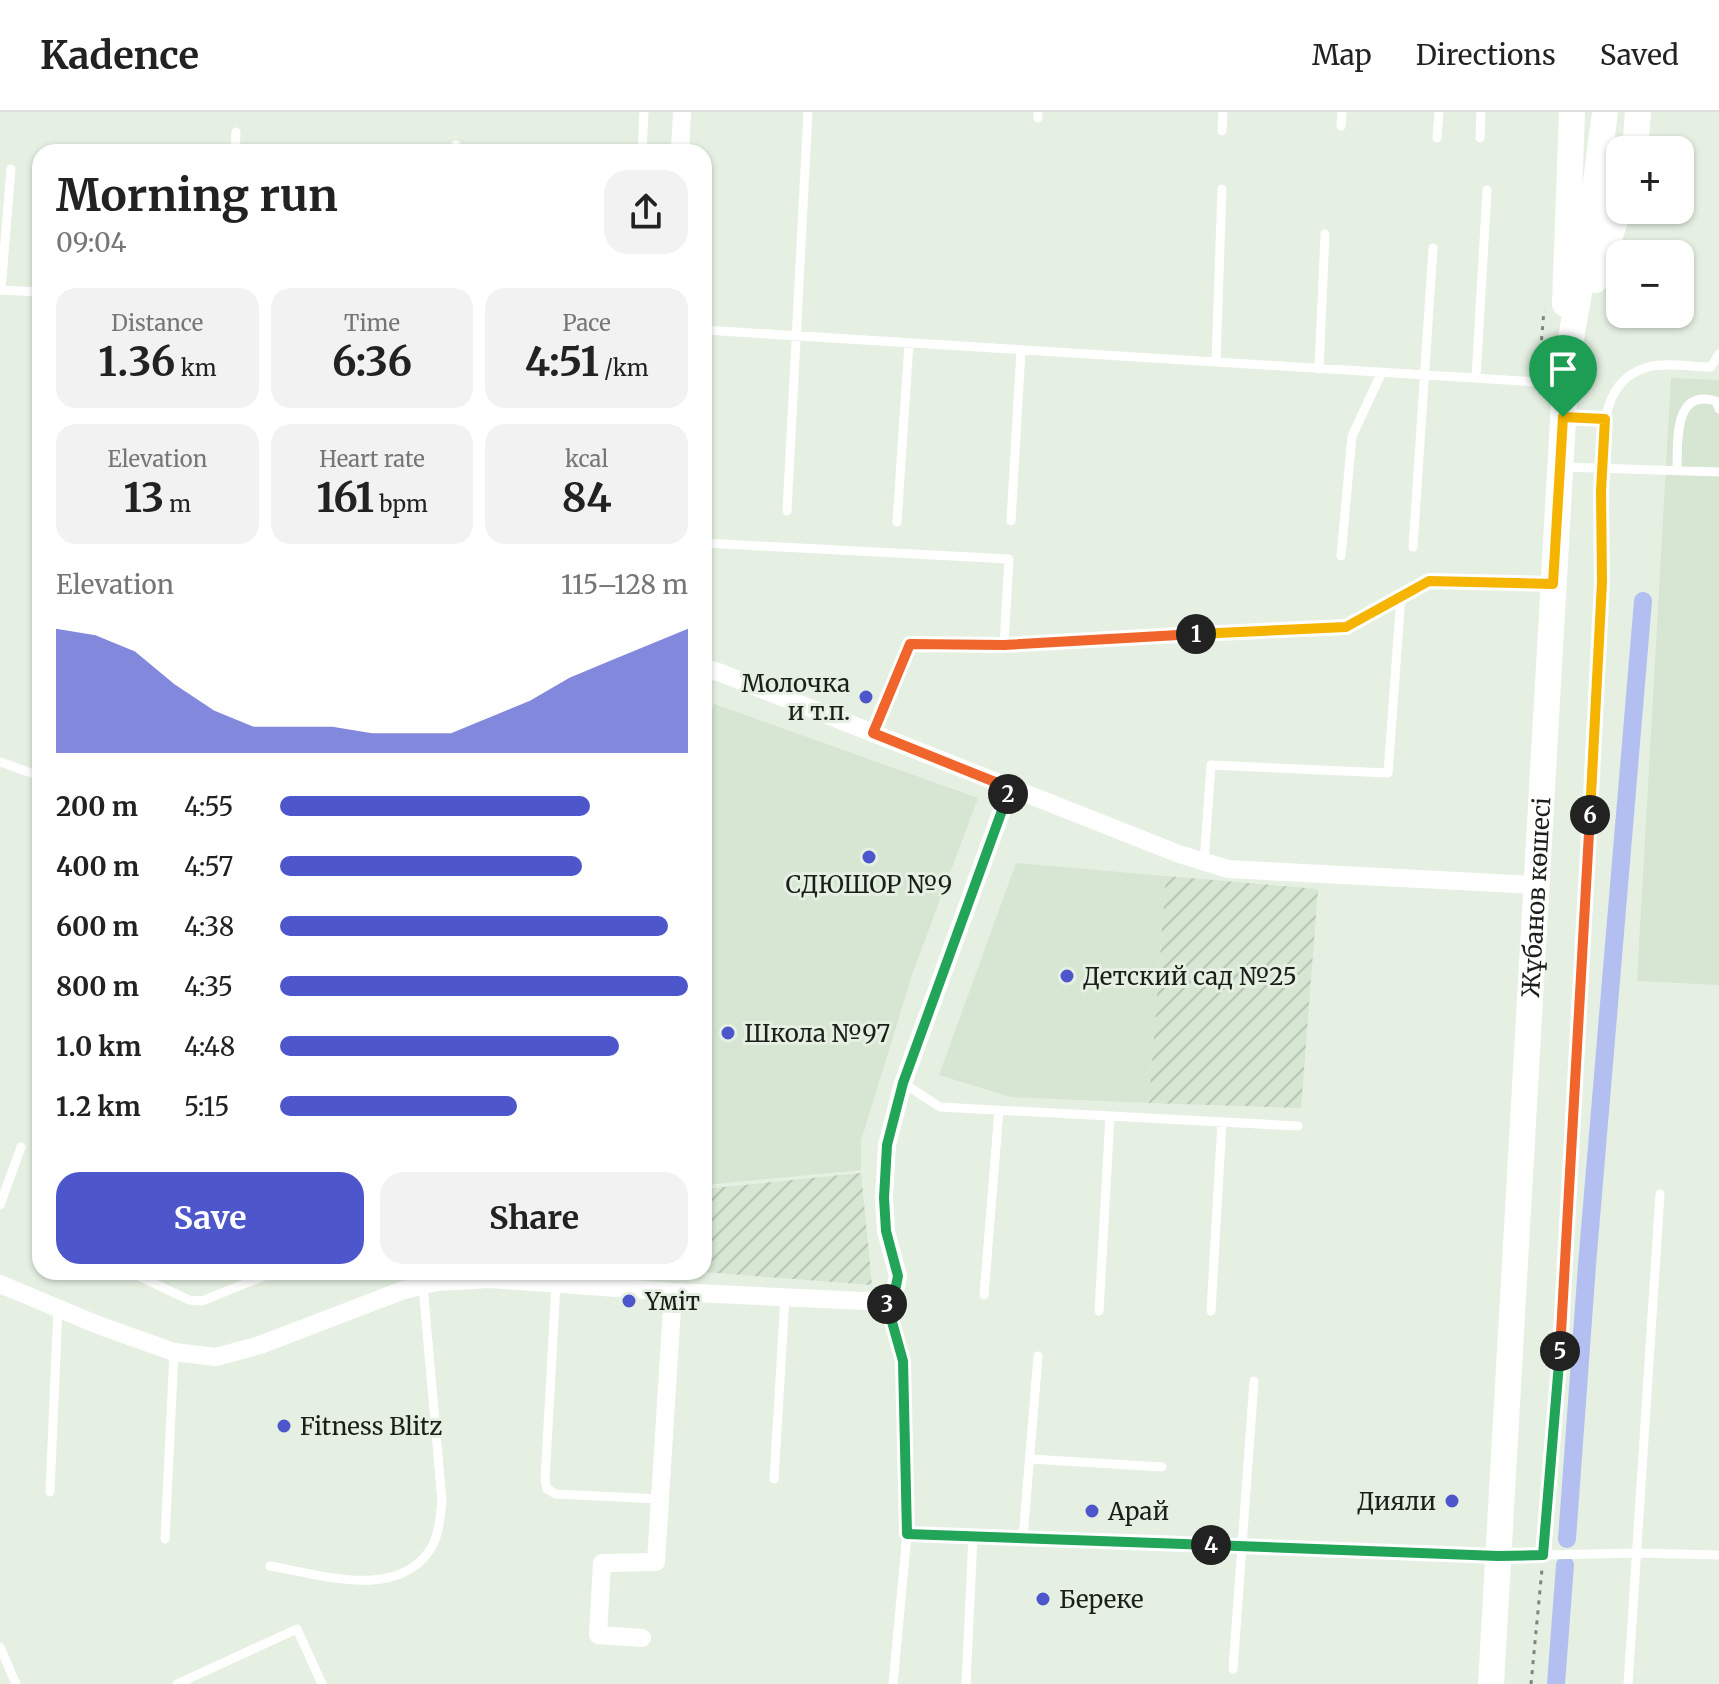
<!DOCTYPE html>
<html lang="en">
<head>
<meta charset="utf-8">
<style>
	:root { --surface:#fff; --page:#f2f2f2; --text:#222; --muted:#767676; --line:#e0e0e0; --accent:#4e56cc }
	body { margin:0; font-family:Merriweather,serif; background:var(--page); color:var(--text); height:100vh; display:flex; flex-direction:column; font-size:30px; white-space:nowrap }
	* { box-sizing:border-box; margin:0 }
	p { font-size:26px; color:var(--muted) }
	.icon { flex:none; width:44px; height:44px; fill:none; stroke:currentColor; stroke-width:2; stroke-linecap:round; stroke-linejoin:round }
	.map { position:relative; flex:1; overflow:hidden }
	.details { position:absolute; left:32px; top:32px; width:680px; height:1136px; display:flex; flex-direction:column; background:var(--surface); border-radius:24px; box-shadow:0 2px 6px #0004 }
	.details>* { flex:none }
	.fabs { position:absolute; left:1606px; top:24px; display:grid; gap:16px }
	.fabs a { display:grid; place-items:center; width:88px; height:88px; border-radius:16px; background:var(--surface); box-shadow:0 2px 6px #0004; font-size:40px }
	.pin { position:absolute; display:grid; place-items:center; width:68px; height:68px; color:#fff; margin:-82px -34px; border-radius:50% 50% 50% 0; rotate:-45deg; box-shadow:0 0 8px #0007 }
	.pin .icon { rotate:45deg }
	.km { position:absolute; width:40px; height:40px; margin:-20px; border-radius:50%; background:#222; color:#fff; font-size:22px; line-height:40px; text-align:center }
	.round { display:grid; place-items:center; flex:none; width:84px; height:84px; border-radius:24px; background:var(--page) }
	.overview { display:flex; align-items:center; justify-content:space-between; height:136px; padding:0 24px }
	h1 { font-size:44px; font-weight:700; line-height:60px }
	.stats { display:grid; grid-template-columns:repeat(3,1fr); gap:12px; height:136px; padding:8px 24px }
	.stats div { display:grid; align-content:center; border-radius:20px; background:var(--page); text-align:center }
	.stats b { font-size:40px; font-weight:700 }
	.stats small { font-size:22px; font-weight:400 }
	.stats p { font-size:22px }
	.chart { height:224px; padding:16px 24px }
	.chart p { display:flex; justify-content:space-between }
	.chart svg { width:100%; height:144px; margin-top:8px; fill:var(--accent); opacity:.7 }
	.action { display:flex; gap:16px; margin-top:auto; padding:16px 24px }
	.action a { flex:1; height:92px; border-radius:24px; background:var(--accent); color:#fff; font-size:32px; font-weight:700; line-height:92px; text-align:center }
	.action a+a { background:var(--page); color:var(--text) }
	ul { padding:0 24px; list-style:none; font-size:26px }
	li { display:grid; grid-template-columns:128px 96px 1fr; align-items:center; height:60px }
	li i { height:20px; border-radius:10px; background:var(--accent) }
	header { display:flex; align-items:center; gap:48px; box-sizing:border-box; height:112px; padding:0 40px; background:var(--surface); border-bottom:2px solid var(--line) }
	header strong { font-size:38px }
	nav { display:flex; gap:44px; margin-inline-start:auto; font-size:28px }
	.map>svg:first-child { display:block }
	.built { fill:#d6e6d2 }
	.industrial { fill:url(#industrial-furrows) }
	.lines { fill:none; stroke-linecap:round; stroke-linejoin:round }
	.canal { stroke:#b4bff1; stroke-width:18 }
	.path { stroke:#7f877d; stroke-width:3; stroke-dasharray:4 6; stroke-linecap:butt }
	.lane { stroke:#fff; stroke-width:9 }
	.street { stroke:#fff; stroke-width:18 }
	.secondary { stroke:#fff; stroke-width:26 }
	.split-1-casing { stroke:#fff; stroke-width:16 }
	.split-2-casing { stroke:#fff; stroke-width:16 }
	.split-3-casing { stroke:#fff; stroke-width:16 }
	.split-4-casing { stroke:#fff; stroke-width:16 }
	.split-5-casing { stroke:#fff; stroke-width:16 }
	.split-6-casing { stroke:#fff; stroke-width:16 }
	.split-7-casing { stroke:#fff; stroke-width:16 }
	.split-1 { stroke:#f5b400; stroke-width:10 }
	.split-2 { stroke:#f0652b; stroke-width:10 }
	.split-3 { stroke:#22a559; stroke-width:10 }
	.split-4 { stroke:#22a559; stroke-width:10 }
	.split-5 { stroke:#22a559; stroke-width:10 }
	.split-6 { stroke:#f0652b; stroke-width:10 }
	.split-7 { stroke:#f5b400; stroke-width:10 }
	.poi-dot { fill:#4e56cc; stroke:#e5f0e2; stroke-width:3 }
	.labels { text-anchor:middle; dominant-baseline:central; stroke-width:6; stroke-linejoin:round; paint-order:stroke }
	.poi-label { font-size:24px; fill:#1b1f1a; stroke:#e5f0e2; text-anchor:start }
	.street-label { font-size:24px; fill:#1b1f1a; stroke:#e5f0e2 }
</style>
</head>
<body>
<header>
<strong>Kadence</strong>
<nav><a>Map</a><a>Directions</a><a>Saved</a></nav>
</header>
<div class="map">
<svg width="1719" height="1572" viewBox="0 0 1719 1572">
	<defs>
		<pattern id="industrial-furrows" width="10" height="10" patternUnits="userSpaceOnUse" patternTransform="scale(2)"><rect width="10" height="10" fill="#d6e6d2"/><path d="M-1 1l2-2M0 10L10 0M9 11l2-2" fill="none" stroke="#b7c5b4"/></pattern>
	</defs>
	<rect width="100%" height="100%" fill="#e5f0e2"/>
	<path class="built" d="M1671,266l48,2v605l-82,-4z
		M714,592l264,94 -65,174 -52,169v29l-157,15v-454z
		M1016,751l150,13 -17,227 -138,-6 -72,-22z"/>
	<path class="industrial" d="M1166,764l152,13 -17,219 -152,-5z
		M861,1061l11,112 -168,-13v-83z"/>
	<g class="lines">
		<path class="canal" d="M1567,1427l20,-274 56,-664
			M1556,1572l9,-119"/>
		<path class="path" d="M1539,258l5,-60
			M1545,1430l22,-296 35,-664 -1,-79
			M1531,1572l11,-115"/>
		<path class="lane" d="M1038,6v-6
			M1341,14l1,-14
			M1222,19l1,-19
			M1437,26l2,-26
			M1480,26l1,-26
			M235,40l1,-20
			M456,40v-7
			M642,40l2,-40
			M0,178l40,2
			M1,178l10,-121
			M704,218l834,52 23,10
			M1216,250l6,-173
			M1319,257l6,-135
			M1476,266l11,-188
			M1565,305l40,2
			M1563,355l156,5
			M1677,357c1,-27 -4,-81 39,-68l3,8
			M1601,379c4,-44 -7,-109 47,-124 19,-5 44,0 63,0l8,-13
			M787,399l21,-399
			M1011,409l10,-171
			M897,410l12,-179
			M704,431l305,16 -5,86
			M1413,435l20,-299
			M1341,444l11,-120 30,-64
			M873,621l37,-89 94,1 342,-18 83,-46 120,3
			M0,650l40,14
			M1204,750l7,-97 177,8 13,-177
			M903,971l37,24 358,19
			M0,1093l21,-58
			M130,1160l59,28 13,1 72,-29
			M556,1172l-11,196 2,9 9,5 104,5
			M984,1183l15,-185
			M885,1187l18,62 4,173 -14,150
			M1099,1199l11,-195
			M1211,1199l11,-189
			M1030,1347l132,8
			M774,1367l11,-182
			M50,1380l8,-184
			M907,1422l591,22 137,-3 84,2
			M1023,1426l15,-182
			M165,1427l9,-187
			M270,1454c50,8 125,35 160,-16 9,-14 10,-32 12,-49l-19,-215 -7,-14
			M0,1535l16,37
			M1233,1557l21,-288
			M177,1572l120,-55 25,55
			M966,1572l7,-148
			M1628,1572l32,-490"/>
		<path class="street" d="M680,40l2,-40
			M704,556l17,5 458,181 49,15 307,16
			M0,1172l98,41 76,27 42,5 44,-12 141,-54 35,-9 55,-3 182,13 191,9 21,-2 10,-8 3,-15 -12,-45 -2,-33 3,-53 16,-62 107,-295
			M642,1526l-44,-3 4,-72 54,-1 17,-270"/>
		<g class="secondary">
			<path d="M1635,38l3,-38"/>
			<path d="M1595,168l25,-74"/>
			<path d="M1565,192l7,-192"/>
			<path id="s1" d="M1491,1572l75,-1317 23,-131 16,-124"/>
		</g>
	</g>
	<g class="lines">
		<g class="split-1-casing">
			<path id="split-1" d="M1196,522l150,-7 83,-46 124,3 10,-167"/>
		</g>
		<g class="split-2-casing">
			<path id="split-2" d="M1008,682l2,-6 -137,-55 37,-89 94,1 192,-11"/>
		</g>
		<g class="split-3-casing">
			<path id="split-3" d="M887,1192l-2,-5 10,-8 3,-15 -12,-45 -2,-33 3,-53 16,-62 105,-289"/>
		</g>
		<g class="split-4-casing">
			<path id="split-4" d="M887,1192l16,57 4,173 304,11"/>
		</g>
		<g class="split-5-casing">
			<path id="split-5" d="M1211,1433l287,11 45,-1 17,-204"/>
		</g>
		<g class="split-6-casing">
			<path id="split-6" d="M1560,1239l30,-536"/>
		</g>
		<g class="split-7-casing">
			<path id="split-7" d="M1563,305l42,2 -4,72 1,91 -12,233"/>
		</g>
		<use href="#split-1" class="split-1"/>
		<use href="#split-2" class="split-2"/>
		<use href="#split-3" class="split-3"/>
		<use href="#split-4" class="split-4"/>
		<use href="#split-5" class="split-5"/>
		<use href="#split-6" class="split-6"/>
		<use href="#split-7" class="split-7"/>
	</g>
	<g class="poi-dot">
		<circle cx="866" cy="585" r="8"/>
		<circle cx="869" cy="745" r="8"/>
		<circle cx="1067" cy="864" r="8"/>
		<circle cx="728" cy="921" r="8"/>
		<circle cx="629" cy="1189" r="8"/>
		<circle cx="284" cy="1314" r="8"/>
		<circle cx="1452" cy="1389" r="8"/>
		<circle cx="1092" cy="1399" r="8"/>
		<circle cx="1043" cy="1487" r="8"/>
	</g>
	<g class="labels">
		<g class="poi-label">
			<text x="850" y="571" text-anchor="end">Молочка<tspan x="850" dy="28">и т.п.</tspan></text>
			<text x="869" y="772" text-anchor="middle">СДЮШОР №9</text>
			<text x="1083" y="864">Детский сад №25</text>
			<text x="744" y="921">Школа №97</text>
			<text x="645" y="1189">Үміт</text>
			<text x="300" y="1314">Fitness Blitz</text>
			<text x="1436" y="1389" text-anchor="end">Дияли</text>
			<text x="1108" y="1399">Арай</text>
			<text x="1059" y="1487">Береке</text>
		</g>
		<g class="street-label">
			<text stroke="none"><textPath href="#s1" startOffset="788">Жұбанов көшесі</textPath></text>
		</g>
	</g>
</svg>
<div class="fabs">
<a>+</a>
<a>−</a>
</div>
<div class="pin" style="left:1563px;top:305px;background:#1e9e55"><svg class="icon" aria-label="arrive" viewBox="0 0 24 24"><path d="M6 21V4h12l-3 4 3 4H6"/></svg></div>
<b class="km" style="left:1196px;top:522px">1</b>
<b class="km" style="left:1008px;top:682px">2</b>
<b class="km" style="left:887px;top:1192px">3</b>
<b class="km" style="left:1211px;top:1433px">4</b>
<b class="km" style="left:1560px;top:1239px">5</b>
<b class="km" style="left:1590px;top:703px">6</b>
<section class="details">
<div class="overview"><div><h1>Morning run</h1><p>09:04</p></div><a class="round"><svg class="icon" aria-label="share" viewBox="0 0 24 24"><path d="M12 15V3M7 8l5-5 5 5M5 13v7h14v-7"/></svg></a></div>
<div class="stats">
<div><p>Distance</p><b>1.36<small> km</small></b></div>
<div><p>Time</p><b>6:36</b></div>
<div><p>Pace</p><b>4:51<small> /km</small></b></div>
</div>
<div class="stats">
<div><p>Elevation</p><b>13<small> m</small></b></div>
<div><p>Heart rate</p><b>161<small> bpm</small></b></div>
<div><p>kcal</p><b>84</b></div>
</div>
<div class="chart"><p><span>Elevation</span>115–128 m</p>
<svg viewBox="0 0 160 44" preserveAspectRatio="none"><path d="M0 44V6L10 8L20 13L30 23L40 31L50 36L60 36L70 36L80 38L90 38L100 38L110 33L120 28L130 21L140 16L150 11L160 6V44z"/></svg>
</div>
<ul>
<li><b>200 m</b>4:55<i style="width:76%"></i></li>
<li><b>400 m</b>4:57<i style="width:74%"></i></li>
<li><b>600 m</b>4:38<i style="width:95%"></i></li>
<li><b>800 m</b>4:35<i style="width:100%"></i></li>
<li><b>1.0 km</b>4:48<i style="width:83%"></i></li>
<li><b>1.2 km</b>5:15<i style="width:58%"></i></li>
</ul>
<div class="action"><a>Save</a><a>Share</a></div>
</section>
</div>
</body>
</html>
